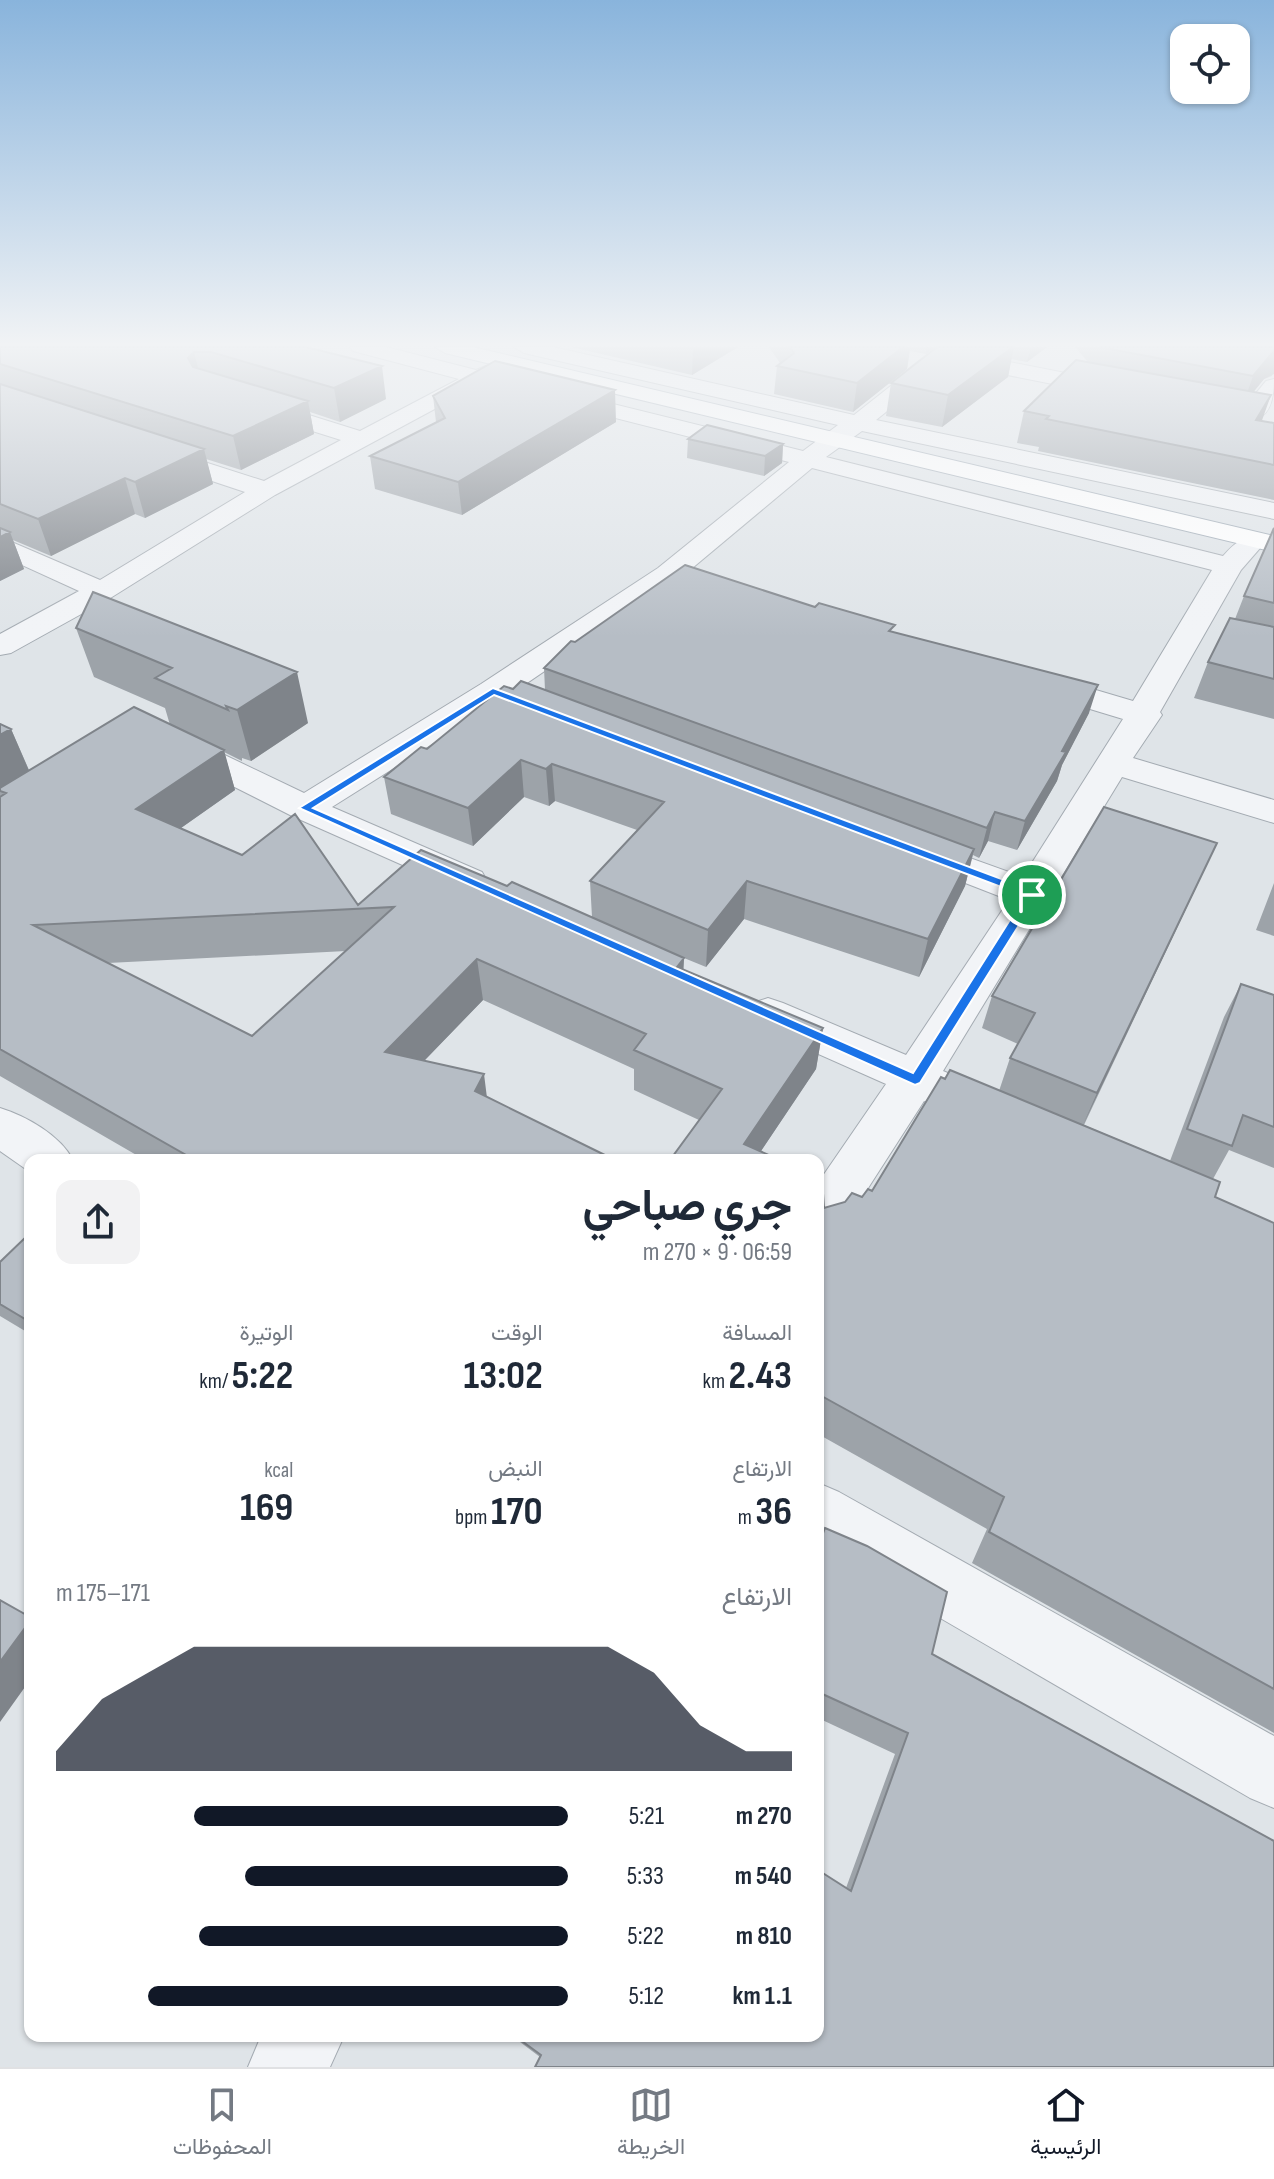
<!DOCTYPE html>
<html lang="ar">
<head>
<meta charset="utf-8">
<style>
	:root { --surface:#fff; --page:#f2f2f3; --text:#1f2937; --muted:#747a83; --line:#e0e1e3; --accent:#111827 }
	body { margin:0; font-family:"Sofia Sans Condensed",Vazirmatn,sans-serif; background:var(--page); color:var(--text); direction:rtl; height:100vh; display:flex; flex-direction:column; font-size:30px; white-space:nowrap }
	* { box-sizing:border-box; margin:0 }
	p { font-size:26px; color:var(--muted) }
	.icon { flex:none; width:44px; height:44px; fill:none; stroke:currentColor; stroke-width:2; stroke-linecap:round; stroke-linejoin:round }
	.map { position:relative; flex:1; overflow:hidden; direction:ltr }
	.sheet { position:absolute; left:24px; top:1154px; width:800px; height:888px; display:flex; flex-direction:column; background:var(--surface); border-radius:16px; box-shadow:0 2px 6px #0004; direction:rtl }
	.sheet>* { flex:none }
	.tools { position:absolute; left:1170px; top:24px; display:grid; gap:16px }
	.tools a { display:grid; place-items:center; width:80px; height:80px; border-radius:16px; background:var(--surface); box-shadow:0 2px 6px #0004; font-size:40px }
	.pin { position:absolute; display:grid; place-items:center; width:68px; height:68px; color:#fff; margin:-34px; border:4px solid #fff; border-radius:50%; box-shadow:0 2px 8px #0007 }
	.round { display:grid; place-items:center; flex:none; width:84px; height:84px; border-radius:16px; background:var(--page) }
	.headline { display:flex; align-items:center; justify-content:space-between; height:136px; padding:0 32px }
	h1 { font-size:44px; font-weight:700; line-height:60px }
	.figures { display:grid; grid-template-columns:repeat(3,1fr); gap:12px; height:136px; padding:8px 32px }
	.figures div { display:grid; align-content:center }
	.figures b { font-size:40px; font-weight:700 }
	.figures small { font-size:22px; font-weight:400 }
	.figures p { font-size:22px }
	.chart { height:224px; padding:16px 32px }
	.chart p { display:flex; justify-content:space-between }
	.chart svg { width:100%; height:144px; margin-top:8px; fill:var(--accent); opacity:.7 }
	ul { padding:0 32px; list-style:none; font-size:26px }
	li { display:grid; grid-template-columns:128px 96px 1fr; align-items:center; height:60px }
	li i { height:20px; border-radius:10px; background:var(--accent) }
	.dock { display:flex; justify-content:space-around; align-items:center; height:112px; border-top:2px solid var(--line); background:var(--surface); font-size:22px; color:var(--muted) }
	.dock a { display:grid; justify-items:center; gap:4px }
	.dock .current { color:var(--accent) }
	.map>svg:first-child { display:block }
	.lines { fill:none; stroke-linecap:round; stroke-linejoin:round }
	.street-casing { stroke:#a4abb2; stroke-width:2 }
	.primary-casing { stroke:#9ea9b4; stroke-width:2 }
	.street { fill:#f2f4f7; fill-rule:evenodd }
	.primary { fill:#fff; fill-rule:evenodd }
	.wall { fill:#9da3a9; fill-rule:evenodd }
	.shaded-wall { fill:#7f848a }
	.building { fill:#b6bdc5; stroke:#7f848a; stroke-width:2; fill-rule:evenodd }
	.route { fill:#1a73e8; stroke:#fff; stroke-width:2; fill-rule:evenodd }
</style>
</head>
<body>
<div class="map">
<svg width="1274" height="2067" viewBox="0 0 1274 2067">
	<rect width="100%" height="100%" fill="#dfe4e8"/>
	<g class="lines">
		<g class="street-casing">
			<path id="street" d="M350,347h36l90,23 10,-4 8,2 2,7 307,76 35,-26 -314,-72 -10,-6h39l301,68 86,-68h23l-4,5 167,33 3,5 -11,7 -171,-34 -71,57 398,83v16l-412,-88 -36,26 397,99c11,-12 17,-19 34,-15l4,6 -20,23 -81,142 2,3 -29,43 141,42v23l-152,-46 -179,294 64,27 7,13 -7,13 -16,5 -67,-28 -88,137 -18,6v-61l68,-99 -133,-59 -7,-11 7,-11 15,-5 15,5 123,52 103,-155 -108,-42 -6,-8 6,-8 13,-4 109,39 100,-158 -99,-30 -5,-7 5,-7 11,-3 98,29 79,-131 -400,-102 -134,112 -173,118 -173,109 150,65 5,9 -5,9 -14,4 -176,-78 -129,-65 -5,-7 5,-7 12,-3 12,3 117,56 177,-109 177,-116 131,-106 -308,-78 -206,111 -163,102 -101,56 -11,2v-21l79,-43 -79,-36v-18l100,43 145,-88 -99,-33 -3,-5 3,-5h18l100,32 77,-41 -96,-30 -3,-5 3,-5h16l99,31 99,-52 -106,-28z
				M1274,379c0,48 -23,45 -61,36l-4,-5 4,-5 8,-2 23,5 22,-27z
				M0,1108c26,8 60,27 73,52h-43v12l-30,-21z
				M818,1483l21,9 435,244v72l-24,-10 -432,-251z
				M261,2036h83l-14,31h-82z"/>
		</g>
		<g class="primary-casing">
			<path id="primary" d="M435,347h38l801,189v16l-829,-199z"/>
		</g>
		<use href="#street" class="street"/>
		<use href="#primary" class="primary"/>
	</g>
	<path class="wall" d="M0,347h306l80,52 -46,23 -30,-10 4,22 -73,36 -35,-11 7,25 -68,34 -10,-4 -84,42 -38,-16 11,29 -24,12z
		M571,347h167l-46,28z
		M769,347h166l-9,7 -16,-3 -3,18 -54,43 -79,-18 3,-28 3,-3z
		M937,347h110l-20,15 -16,-3 -3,18 -66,50 -56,-11 5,-33z
		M1075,347h199l-2,29 -8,3 -11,13 9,29 12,2v77l-236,-49 1,-4 -22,-4 7,-32 64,-49z
		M433,396l183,26 -154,93 -87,-26 -5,-33 66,-34z
		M688,439l95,5 -1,19 -18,13 -77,-18z
		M1274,528v191l-80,-21 14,-36 27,-43 9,-23z
		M76,628l232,95 -57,38 -9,-3v3l-18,-9 11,38 -54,38 177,77 149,-19 85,31 -2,-36 47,-51 -82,-29 -6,5 -25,-9 -51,49 -82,-32 -7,-37 43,-28 86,-60 32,1 -1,-22 31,-26 318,-10 196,81 -27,52 -5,16 -40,69 -29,-9 -9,17 -6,-3 -8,31 -46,91 -175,-58 -38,48 -22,-9 -1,12 140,58 -7,41 -55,82 -91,9 29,-40 -65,-30v-21l-151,-69 -59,61 63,36 128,63h-470l-145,-84v-352l11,5 18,41 141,-45 -5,-17 -71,-31zM346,951l-94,85 -144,-73z
		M1217,843l-15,32 -118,250 86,36 54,-144 17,-33 33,11v173l-45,-18 -16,29 2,18 59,26v510l-302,-170 15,-34 -169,-95v-257l6,31 38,-11 10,-6 73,-112 54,12 11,-33 8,-14 -36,-16 10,-32z
		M1274,883v53l-18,-6z
		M30,1233v101l-30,-18v-54z
		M825,1528l42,18 80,46 -15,62 342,187v226h-739l5,-10 -28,-21h306v-166l28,18 49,-134 -77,-36v-174h1z"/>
	<path class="shaded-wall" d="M738,347l-46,28 1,-27z
		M903,347h7l-3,22 -54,43 4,-29z
		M927,347h8l-9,7z
		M1013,347h1l-6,30 -66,50 6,-32z
		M1031,347h16l-20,15z
		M1274,351v23l-10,5 -21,26 10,-29z
		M194,352l8,32 -14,-26z
		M382,366l4,33 -46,23 -6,-34z
		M615,390l1,32 -154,93 -4,-33z
		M1271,395l-11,31 -4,-6z
		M308,401l6,33 -73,36 -8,-34z
		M783,444l-1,19 -18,13 1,-20z
		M204,449l9,35 -68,34 -10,-36z
		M125,478l10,36 -84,42 -13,-37z
		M10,532l14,37 -24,12v-44z
		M297,672l11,51 -57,38 -14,-51z
		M1098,685l-9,28 -27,52 -5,16 -40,69 8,-29z
		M11,729l22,51 -27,13 -6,-2v-56z
		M224,750l11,40 -84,59 -15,-40z
		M521,760l3,37 -51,49 -5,-38z
		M552,764l3,37 -6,5 -3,-37z
		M995,812l-7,29 -9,17 8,-30z
		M1217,843l-15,32 -119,250 14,-32z
		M974,849l-9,37 -46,91 9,-38z
		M747,881l-3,38 -38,48 2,-37z
		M684,958l-2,41 -5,-32z
		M477,959l6,41 -89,92 -9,-40z
		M823,1028l-7,41 -61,91 -11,-16z
		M484,1074l5,40 -14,-23z
		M30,1621v59l-30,42v-60z"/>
	<path class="building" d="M0,347h306l76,19 -48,22 -123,-36h-17l-6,6 5,9 115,34 -75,35 -233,-72z
		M790,347h113l-46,36 -80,-17 17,-13z
		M937,347h76l-65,48 -57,-12z
		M1099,347h175v4l-21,25z
		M1076,360l195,35 -15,25 18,3v42l-228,-46 3,-3 -25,-5z
		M495,361l120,29 -157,92 -88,-26 75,-38 -12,-22z
		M0,384l204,65 -69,33 -10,-4 -87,41 -38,-15z
		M707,425l76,19 -18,12 -77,-17z
		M0,528l10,4 -10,5z
		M1274,528v75l-30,-7z
		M685,565l130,42 4,-4 76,22 -6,6 209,54 -36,66 4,1 -41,69 -30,-9 -8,16 -443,-160 27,-27 4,1z
		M93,592l204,80 -60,38 -11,-4 2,4 -73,-32 17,-10 -96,-40z
		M1230,618l44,9v52l-66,-17z
		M521,681l453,168 -46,90 -181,-58 -39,49 -118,-49 74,-79 -112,-38 -6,5 -25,-9 -53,48 -84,-31 37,-30 6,2 77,-63 9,3z
		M134,707l90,43 -88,59 106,46 53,-41 63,91 63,-55 86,36 5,-4 172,76 -7,9 146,61 -79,116 36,16h-110l52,-71 -88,-39 12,-16 -169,-75 -92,93 99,22 -9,17 140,69h-420l-195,-111v-252l6,-4 -6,-2v-3zM394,907l-142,129 -219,-111z
		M0,724l11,5 -11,6z
		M1104,807l113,36 -120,250 -87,-35 25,-45 -43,-17z
		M1241,984l33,11v132l-31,-12 -11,31 -45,-17z
		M950,1070l270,112 -5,15 59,26v466l-285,-157 15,-35 -186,-103v-217l4,2 2,29 21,-6 7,-9 10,4 6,-8 4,2 69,-114 4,2z
		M30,1233v89l-30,-18v-42z
		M825,1528l42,18 80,46 -15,62 342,187v226h-739l6,-12 -26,-19h303v-166l33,21 57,-158 -90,-41v-148h1z
		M0,1600l30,17v4l-30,41z"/>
	<linearGradient id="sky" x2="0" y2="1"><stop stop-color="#89b4dc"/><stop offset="0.54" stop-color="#f1f3f5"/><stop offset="1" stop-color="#f1f3f5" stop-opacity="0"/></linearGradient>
	<rect width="1274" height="637" fill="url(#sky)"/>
	<path class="route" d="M493,688l543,204 2,3 -118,188 -5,2 -616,-277zM494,695l531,201 -112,177 -600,-265z"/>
</svg>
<div class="tools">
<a><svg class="icon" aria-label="locate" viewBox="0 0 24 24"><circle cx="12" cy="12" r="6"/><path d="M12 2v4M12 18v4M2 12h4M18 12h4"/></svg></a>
</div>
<div class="pin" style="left:1032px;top:895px;background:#1e9e55"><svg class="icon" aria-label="arrive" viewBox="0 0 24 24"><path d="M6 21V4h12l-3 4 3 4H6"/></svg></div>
<section class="sheet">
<div class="headline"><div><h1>جري صباحي</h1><p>06:59 · 9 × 270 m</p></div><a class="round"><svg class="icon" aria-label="share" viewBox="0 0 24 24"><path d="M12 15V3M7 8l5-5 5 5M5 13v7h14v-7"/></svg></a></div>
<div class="figures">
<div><p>المسافة</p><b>2.43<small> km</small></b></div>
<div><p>الوقت</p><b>13:02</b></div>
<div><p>الوتيرة</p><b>5:22<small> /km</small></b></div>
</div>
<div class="figures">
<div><p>الارتفاع</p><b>36<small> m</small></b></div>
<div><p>النبض</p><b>170<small> bpm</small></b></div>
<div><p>kcal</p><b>169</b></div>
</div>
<div class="chart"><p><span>الارتفاع</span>171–175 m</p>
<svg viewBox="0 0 160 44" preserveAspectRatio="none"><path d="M0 44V38L10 22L20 14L30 6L40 6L50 6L60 6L70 6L80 6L90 6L100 6L110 6L120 6L130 14L140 30L150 38L160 38V44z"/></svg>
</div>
<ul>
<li><b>270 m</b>5:21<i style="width:73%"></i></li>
<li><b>540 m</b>5:33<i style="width:63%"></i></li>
<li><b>810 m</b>5:22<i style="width:72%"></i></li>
<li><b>1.1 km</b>5:12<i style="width:82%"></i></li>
</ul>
</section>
</div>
<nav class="dock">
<a class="current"><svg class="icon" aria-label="home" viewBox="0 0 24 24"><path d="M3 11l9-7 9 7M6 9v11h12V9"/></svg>الرئيسية</a>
<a><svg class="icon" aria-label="map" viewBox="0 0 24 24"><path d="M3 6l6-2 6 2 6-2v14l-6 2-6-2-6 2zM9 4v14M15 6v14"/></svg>الخريطة</a>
<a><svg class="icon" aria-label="saved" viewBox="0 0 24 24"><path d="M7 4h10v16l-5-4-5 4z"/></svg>المحفوظات</a>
</nav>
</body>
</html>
